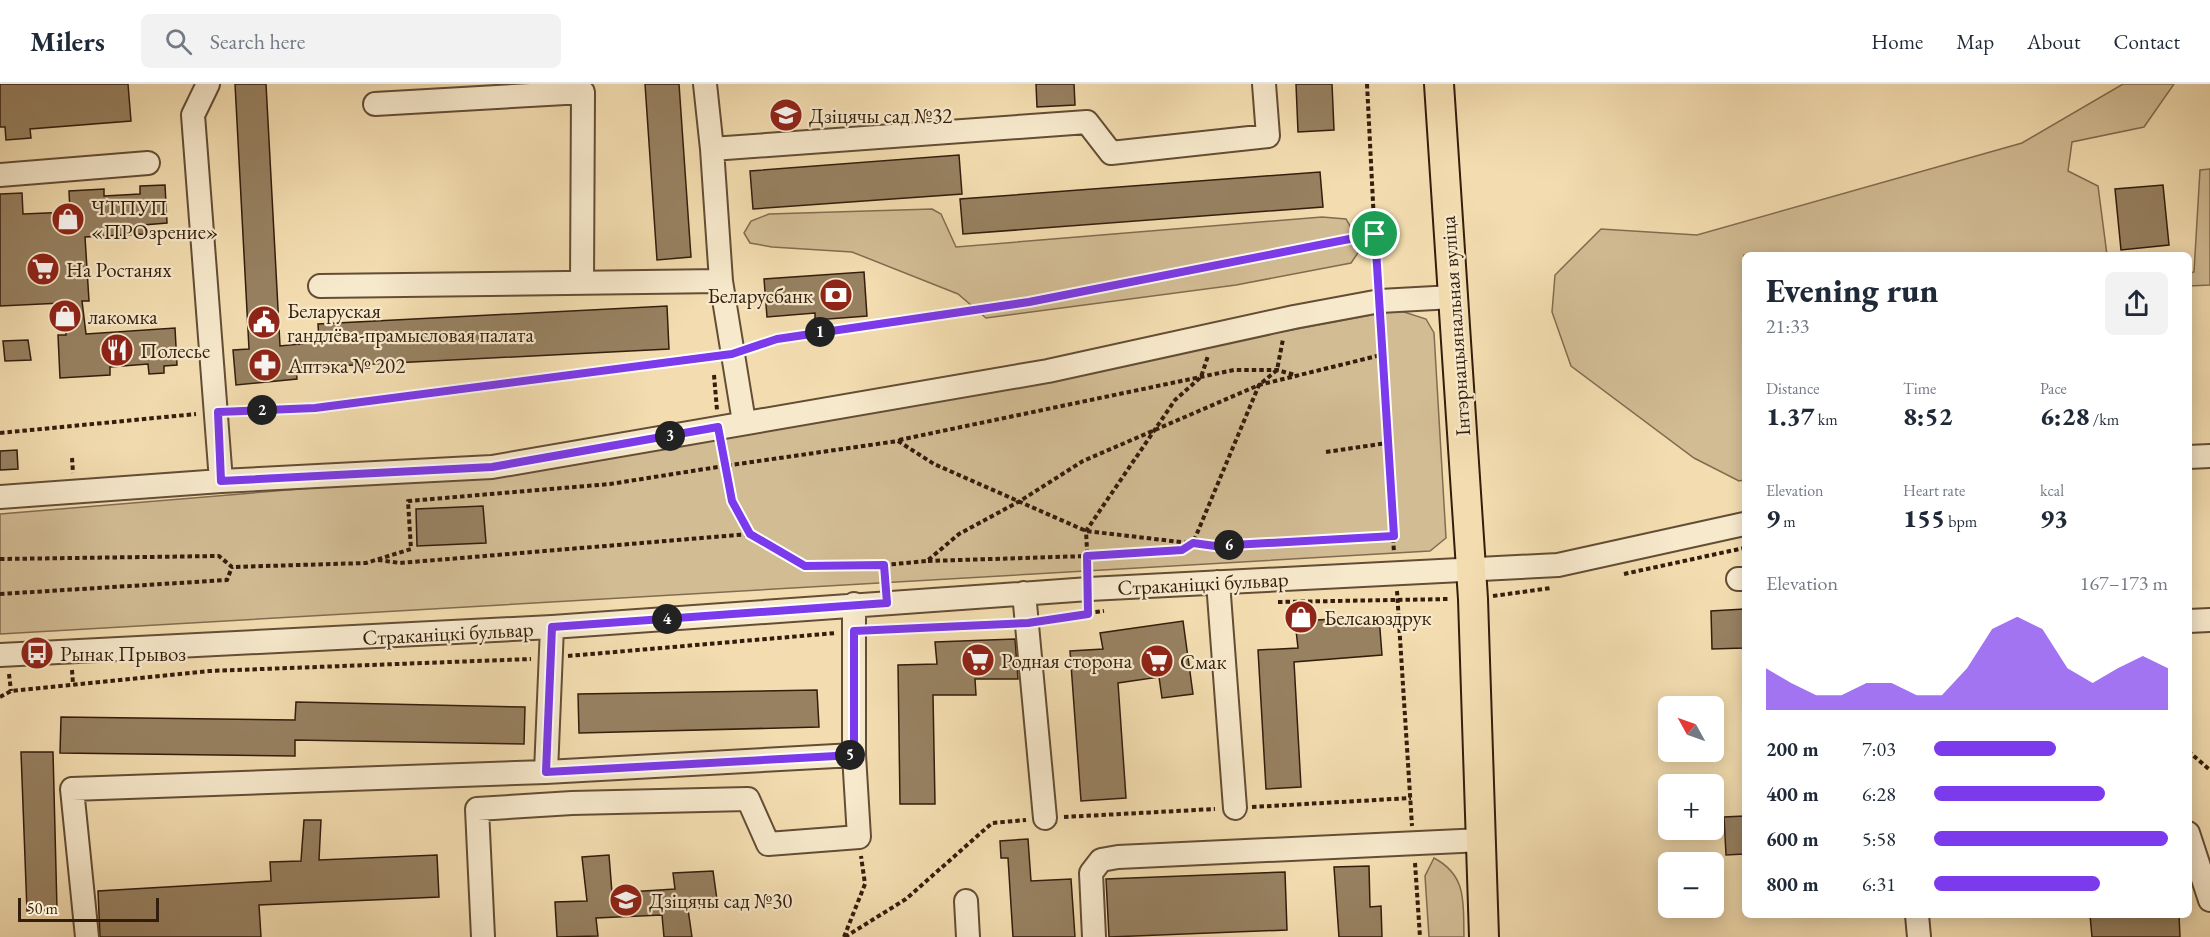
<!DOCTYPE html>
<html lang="en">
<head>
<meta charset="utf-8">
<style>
	:root { --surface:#fff; --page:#f2f2f3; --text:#1f2937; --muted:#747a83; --line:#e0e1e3; --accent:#7c3aed }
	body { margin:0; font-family:"EB Garamond",serif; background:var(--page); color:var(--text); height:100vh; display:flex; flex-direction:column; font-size:22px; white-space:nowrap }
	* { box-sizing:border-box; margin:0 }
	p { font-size:20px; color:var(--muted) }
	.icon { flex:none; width:33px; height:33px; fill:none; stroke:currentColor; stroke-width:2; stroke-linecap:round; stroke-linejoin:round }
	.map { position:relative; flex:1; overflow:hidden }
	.panel { position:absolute; left:1742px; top:168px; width:450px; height:666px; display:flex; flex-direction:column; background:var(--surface); border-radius:9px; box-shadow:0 3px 15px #0003 }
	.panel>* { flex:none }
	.needle { width:39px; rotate:310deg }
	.buttons { position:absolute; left:1658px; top:612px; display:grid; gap:12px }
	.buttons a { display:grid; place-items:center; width:66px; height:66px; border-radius:9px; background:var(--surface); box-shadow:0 3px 15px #0003; font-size:30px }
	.scale { position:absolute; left:18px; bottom:15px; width:141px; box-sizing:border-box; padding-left:6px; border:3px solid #331d0c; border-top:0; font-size:16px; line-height:21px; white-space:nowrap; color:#331d0c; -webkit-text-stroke:4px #f7e9cc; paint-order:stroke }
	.pin { position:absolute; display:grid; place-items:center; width:51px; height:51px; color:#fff; margin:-26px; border:3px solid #fff; border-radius:50%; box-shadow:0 2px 6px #0007 }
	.km { position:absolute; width:30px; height:30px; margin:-15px; border-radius:50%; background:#222; color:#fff; font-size:16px; line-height:30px; text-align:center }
	.round { display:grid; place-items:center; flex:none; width:63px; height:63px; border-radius:9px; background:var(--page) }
	.headline { display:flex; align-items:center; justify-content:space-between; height:102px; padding:0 24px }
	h1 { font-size:33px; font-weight:800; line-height:45px }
	.stats { display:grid; grid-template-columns:repeat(3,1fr); gap:9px; height:102px; padding:6px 24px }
	.stats div { display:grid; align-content:center }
	.stats b { font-size:26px; font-weight:800 }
	.stats small { font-size:16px; font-weight:400 }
	.stats p { font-size:16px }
	.chart { height:168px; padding:12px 24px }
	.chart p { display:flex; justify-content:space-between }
	.chart svg { width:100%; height:108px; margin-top:6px; fill:var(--accent); opacity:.7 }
	ul { padding:0 24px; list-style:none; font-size:20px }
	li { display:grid; grid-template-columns:96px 72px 1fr; align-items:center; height:45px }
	li i { height:15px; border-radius:8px; background:var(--accent) }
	header { display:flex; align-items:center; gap:36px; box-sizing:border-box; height:84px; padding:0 30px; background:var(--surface); border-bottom:2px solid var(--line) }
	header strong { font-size:28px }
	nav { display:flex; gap:33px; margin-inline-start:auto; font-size:21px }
	.search { width:420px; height:54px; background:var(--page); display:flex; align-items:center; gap:15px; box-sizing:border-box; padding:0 21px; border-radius:9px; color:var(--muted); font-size:22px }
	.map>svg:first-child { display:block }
	.green { fill:#d2bc94; stroke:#826c50; stroke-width:1.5 }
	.building { fill:#978161; stroke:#331d0c; stroke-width:1.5 }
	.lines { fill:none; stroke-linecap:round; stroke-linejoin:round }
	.minor-casing { stroke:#634d35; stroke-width:26 }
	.major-casing { stroke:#331d0c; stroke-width:32 }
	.path { stroke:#331d0c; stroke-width:4; stroke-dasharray:4.5 3; stroke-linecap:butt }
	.minor { stroke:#f7e9cc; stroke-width:22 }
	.major { stroke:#f3ddb0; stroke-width:28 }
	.route-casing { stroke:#fff; stroke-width:12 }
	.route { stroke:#7c3aed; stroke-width:8 }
	.labels { text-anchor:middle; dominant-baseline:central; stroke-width:4.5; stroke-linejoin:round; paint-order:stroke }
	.poi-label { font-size:21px; fill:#331d0c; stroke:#f7e9cc; text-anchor:start }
	.street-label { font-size:21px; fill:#331d0c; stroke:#f7e9cc }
</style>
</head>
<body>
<header>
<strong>Milers</strong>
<div class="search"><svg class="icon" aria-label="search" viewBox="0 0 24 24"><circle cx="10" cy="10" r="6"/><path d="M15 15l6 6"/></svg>Search here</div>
<nav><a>Home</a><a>Map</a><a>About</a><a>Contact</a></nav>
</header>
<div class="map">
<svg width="2210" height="853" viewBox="0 0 2210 853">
	<rect width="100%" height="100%" fill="#f3ddb0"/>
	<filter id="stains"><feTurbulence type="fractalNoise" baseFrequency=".00333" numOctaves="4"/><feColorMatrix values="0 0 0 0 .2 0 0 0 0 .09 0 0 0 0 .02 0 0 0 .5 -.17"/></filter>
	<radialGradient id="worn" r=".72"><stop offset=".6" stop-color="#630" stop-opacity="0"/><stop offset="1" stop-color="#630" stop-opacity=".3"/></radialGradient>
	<path class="green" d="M2123,0h51l-30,43 -72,15 -4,29 30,15 9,69h-363v225l-5,1 -45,-23 -123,-92 -19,-54 3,-37 46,-46 96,6 325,-92z
		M2210,85v116l-21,1v-13l5,-1 6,-102z
		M932,125l9,5 15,33 366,-30 24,2 16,28 -11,16 -115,22 -250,33 -28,-24 -106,-42 -80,-5 -22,-4 -6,-10 7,-12 18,-7z
		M1398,226l28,9 8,14 12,205 -16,13 -1430,83v-120l553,-46z
		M1434,774c34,18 29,46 30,79h-35l-4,-61z"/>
	<path class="building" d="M0,0h128l3,37 -101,8 1,9 -25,2 -1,-13h-5z
		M235,0h31l14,262 39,-4 -1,-18 349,-18 2,43 -373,19 1,11 -61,6 -3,-35 16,-1z
		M645,0h34l12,173 -34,3z
		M1036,0h38l1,21 -38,2z
		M1296,0h36l2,46 -36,2z
		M959,71l3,39 -209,15 -3,-38z
		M1320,88l3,35 -360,27 -3,-35z
		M165,101l2,38 -24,2 1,9 -59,3 4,64h-7l4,33 89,-6 2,37 -13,1v7l-15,1 -1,-10 -38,3v8l-50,3 -2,-43h8l-4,-32 -62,3v-112l22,-1 1,21 47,-2 -1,-21 35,-2v7l36,-2v-8z
		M2163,101l6,60 -48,5 -6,-61z
		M864,188l3,44 -52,4v-7l-48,4 -3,-38z
		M28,256l3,20 -26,1 -2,-20z
		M17,366l1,19 -18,1v-19z
		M483,422l3,37 -69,3 -1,-37z
		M1744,525v39l-32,1 -1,-38z
		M1379,533l3,38 -88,7 7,125 -35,2 -8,-139 40,-2 -3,-27z
		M1183,537l10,73 -31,4 -3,-21 -41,6 8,115 -45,3 -11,-150 33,-2 -3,-16z
		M1015,555l3,40h-43l1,16h-43l2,109h-35l-2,-139 39,-1 -2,-22z
		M817,606l2,37 -240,6 -1,-39z
		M296,618l229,5 -1,37 -229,-4v16l-235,-3 1,-36 234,3z
		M21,668h32l4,157 -30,2z
		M1744,732v38l-18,1 -2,-38z
		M304,736h17l-2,40 118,-5 2,42 -180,8 2,32h-161l-2,-46 173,-10 -1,-19 31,-1z
		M1028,755l3,42 40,-2 4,58h-62l-5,-79h-7l-1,-17z
		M609,771l3,38 63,-4 -2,-16 40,-2 5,36 -30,2 4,28h-28l-2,-22 -66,3 2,18 -41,1 -2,-35 32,-1 -5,-44z
		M1369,782l1,41 11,-1 1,31h-43l-5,-70z
		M1285,788l2,58 -178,7 -3,-58z
		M2090,831h89l1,22h-88z"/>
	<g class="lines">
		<g class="minor-casing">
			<path id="minor" d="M208,0l-15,31 28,366
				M705,0l7,65
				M375,20l208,-12 -1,191
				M0,91l148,-12
				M320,202l401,-5
				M744,338l-23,-141 -9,-132 375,-27 24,31 157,-17 -4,-52
				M2188,373l22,-1
				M0,413l221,-16 271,-14 556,-96 246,-54 86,-16 73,-4
				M1738,495h6
				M1218,498l17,226
				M1024,509l21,225
				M2188,537l22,-1
				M0,571l552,-28 537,-38 469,-24 186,-41
				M546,688l6,-145
				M2188,749l22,67
				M966,817l2,36
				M1917,831l2,22
				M87,853l-15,-148 474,-17 308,-17v-151
				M483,853l-6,-128 95,-6 176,-4 20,45 91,-7 -5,-82
				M1094,853l-3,-64 10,-13 17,-3 364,-17"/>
		</g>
		<g class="major-casing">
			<path id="major" d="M1439,0l34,515 11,338"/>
		</g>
		<path class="path" d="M1367,0l10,197
			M1380,237l14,232
			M751,263c89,-27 186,-30 277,-45 116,-18 232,-45 347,-68
			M714,291l3,35
			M234,328l81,-4 400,-52
			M0,349l196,-19
			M899,356l335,-70h43l18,5
			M721,363l3,19 174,-25 36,23 152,67 129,15 179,-10
			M1326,368l61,-9
			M72,374l1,15
			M0,475l219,-3 13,11 134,-4 45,-14 -3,-48 202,-17 114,-18 8,35 18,33
			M378,476l22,3 350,-29 55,31h79v19
			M928,477l159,-5 95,-6 11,-7 66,-158 18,-15 6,-31
			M884,481l43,-4 32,-27 61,-33 63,-40 176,-76 122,-30
			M1088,485l-2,-38 89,-131 26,-23 7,-21
			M1624,490l120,-26
			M1397,507l15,235
			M0,510l227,-14 5,-13
			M1493,512l58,-8
			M1278,518l172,-3
			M1088,529l16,-2
			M1047,536l41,-6
			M873,546l136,-6
			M568,572l268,-23
			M72,586l1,14
			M9,590l2,17
			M0,613l11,-6 198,-20 322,-12
			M2188,667l22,19
			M1252,723l159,-9
			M1064,733l151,-8
			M1415,779l5,74
			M844,853l21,-53 -4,-28
			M845,853l61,-38 86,-76 34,-3"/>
		<use href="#minor" class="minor"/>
		<use href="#major" class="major"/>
	</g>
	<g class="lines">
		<g class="route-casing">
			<path id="route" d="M1375,150l19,302 -179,10 -22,-3 -11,7 -95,6 1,58 -60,9 -174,8v124l-308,17 6,-145 335,-24 -3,-38 -79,1 -55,-32 -18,-33 -14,-74 -226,40 -271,14 -3,-69 97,-4 417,-54 45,-15 252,-37z"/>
		</g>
		<use href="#route" class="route"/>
	</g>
	<defs>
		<g id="school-disc" transform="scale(1.725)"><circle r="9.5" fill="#8f2418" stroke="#f7e9cc"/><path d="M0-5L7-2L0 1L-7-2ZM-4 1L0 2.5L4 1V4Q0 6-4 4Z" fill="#fff"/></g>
		<g id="shop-disc" transform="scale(1.725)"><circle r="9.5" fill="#8f2418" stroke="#f7e9cc"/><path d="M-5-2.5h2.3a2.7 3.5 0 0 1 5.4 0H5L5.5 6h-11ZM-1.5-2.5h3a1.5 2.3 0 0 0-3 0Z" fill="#fff"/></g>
		<g id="supermarket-disc" transform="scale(1.725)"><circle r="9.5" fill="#8f2418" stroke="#f7e9cc"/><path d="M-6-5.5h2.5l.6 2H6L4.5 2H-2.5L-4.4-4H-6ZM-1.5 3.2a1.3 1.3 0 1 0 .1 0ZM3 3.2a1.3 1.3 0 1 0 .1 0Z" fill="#fff"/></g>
		<g id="bank-disc" transform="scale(1.725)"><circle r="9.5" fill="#8f2418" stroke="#f7e9cc"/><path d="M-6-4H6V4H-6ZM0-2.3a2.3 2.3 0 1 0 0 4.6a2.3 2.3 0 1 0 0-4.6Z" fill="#fff"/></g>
		<g id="civic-disc" transform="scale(1.725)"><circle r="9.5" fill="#8f2418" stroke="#f7e9cc"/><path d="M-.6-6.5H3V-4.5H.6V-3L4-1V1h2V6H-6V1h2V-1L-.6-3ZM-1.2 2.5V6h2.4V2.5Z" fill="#fff"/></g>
		<g id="restaurant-disc" transform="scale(1.725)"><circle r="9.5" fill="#8f2418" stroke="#f7e9cc"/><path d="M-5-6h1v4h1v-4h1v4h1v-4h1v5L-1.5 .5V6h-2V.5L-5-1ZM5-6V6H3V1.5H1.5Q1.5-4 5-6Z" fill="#fff"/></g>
		<g id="pharmacy-disc" transform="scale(1.725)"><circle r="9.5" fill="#8f2418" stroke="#f7e9cc"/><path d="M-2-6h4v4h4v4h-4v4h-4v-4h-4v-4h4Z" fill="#fff"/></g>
		<g id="bus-disc" transform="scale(1.725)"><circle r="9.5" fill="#8f2418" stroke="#f7e9cc"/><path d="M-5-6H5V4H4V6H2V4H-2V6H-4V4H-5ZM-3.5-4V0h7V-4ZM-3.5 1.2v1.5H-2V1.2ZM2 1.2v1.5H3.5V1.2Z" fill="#fff"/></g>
	</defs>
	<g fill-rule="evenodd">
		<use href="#school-disc" x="786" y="31"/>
		<use href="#shop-disc" x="68" y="135"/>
		<use href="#supermarket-disc" x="43" y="185"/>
		<use href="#bank-disc" x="836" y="211"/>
		<use href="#shop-disc" x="65" y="232"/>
		<use href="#civic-disc" x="264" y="238"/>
		<use href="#restaurant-disc" x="117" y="266"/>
		<use href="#pharmacy-disc" x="265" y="281"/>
		<use href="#shop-disc" x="1301" y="533"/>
		<use href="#bus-disc" x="37" y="569"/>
		<use href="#supermarket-disc" x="978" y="576"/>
		<use href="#supermarket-disc" x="1157" y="577"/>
		<use href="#school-disc" x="626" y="816"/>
	</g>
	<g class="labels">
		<g class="poi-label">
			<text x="809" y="31">Дзіцячы сад №32</text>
			<text x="91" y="123">ЧТПУП<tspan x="91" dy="24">«ПРОзрение»</tspan></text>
			<text x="66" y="185">На Ростанях</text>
			<text x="813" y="211" text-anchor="end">Беларусбанк</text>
			<text x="287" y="226">Беларуская<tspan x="287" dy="24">гандлёва-прамысловая палата</tspan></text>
			<text x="88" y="232">лакомка</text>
			<text x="140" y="266">Полесье</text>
			<text x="288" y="281">Аптэка № 202</text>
			<text x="1324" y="533">Белсаюздрук</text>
			<text x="60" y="569">Рынак Прывоз</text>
			<text x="1001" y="576">Родная сторона</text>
			<text x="1180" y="577">Смак</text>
			<text x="649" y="816">Дзіцячы сад №30</text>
		</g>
		<g class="street-label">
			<text transform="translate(1455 242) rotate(-94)">Інтэрнацыянальная вуліца</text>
			<text transform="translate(1203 499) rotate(-3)">Страканіцкі бульвар</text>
			<text transform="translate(448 549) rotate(-3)">Страканіцкі бульвар</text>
		</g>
	</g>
	<rect width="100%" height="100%" filter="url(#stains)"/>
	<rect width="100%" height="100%" fill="url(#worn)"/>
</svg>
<div class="buttons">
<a><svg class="needle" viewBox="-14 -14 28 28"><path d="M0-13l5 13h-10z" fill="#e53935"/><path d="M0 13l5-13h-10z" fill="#747a83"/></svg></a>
<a>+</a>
<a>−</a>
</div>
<div class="scale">50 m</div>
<div class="pin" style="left:1375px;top:150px;background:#1e9e55"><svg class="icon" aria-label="arrive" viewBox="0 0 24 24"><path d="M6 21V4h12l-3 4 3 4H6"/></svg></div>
<b class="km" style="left:820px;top:248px">1</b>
<b class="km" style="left:262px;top:326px">2</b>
<b class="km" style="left:670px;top:352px">3</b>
<b class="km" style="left:667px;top:535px">4</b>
<b class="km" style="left:850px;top:671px">5</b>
<b class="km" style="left:1229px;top:461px">6</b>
<section class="panel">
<div class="headline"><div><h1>Evening run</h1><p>21:33</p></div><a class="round"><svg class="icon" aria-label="share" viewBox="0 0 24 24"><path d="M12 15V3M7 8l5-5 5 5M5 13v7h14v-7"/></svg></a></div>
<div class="stats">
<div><p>Distance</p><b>1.37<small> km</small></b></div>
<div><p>Time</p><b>8:52</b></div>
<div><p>Pace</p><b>6:28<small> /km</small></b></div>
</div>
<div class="stats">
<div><p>Elevation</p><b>9<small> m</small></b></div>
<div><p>Heart rate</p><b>155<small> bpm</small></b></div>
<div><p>kcal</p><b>93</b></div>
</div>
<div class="chart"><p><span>Elevation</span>167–173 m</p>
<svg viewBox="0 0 160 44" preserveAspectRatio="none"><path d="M0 44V27L10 33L20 38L30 38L40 33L50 33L60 38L70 38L80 27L90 11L100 6L110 11L120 27L130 33L140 27L150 22L160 27V44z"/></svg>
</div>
<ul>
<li><b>200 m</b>7:03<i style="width:52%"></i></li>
<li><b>400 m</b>6:28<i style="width:73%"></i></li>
<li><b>600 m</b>5:58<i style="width:100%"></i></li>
<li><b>800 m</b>6:31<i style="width:71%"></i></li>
</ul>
</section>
</div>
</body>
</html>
